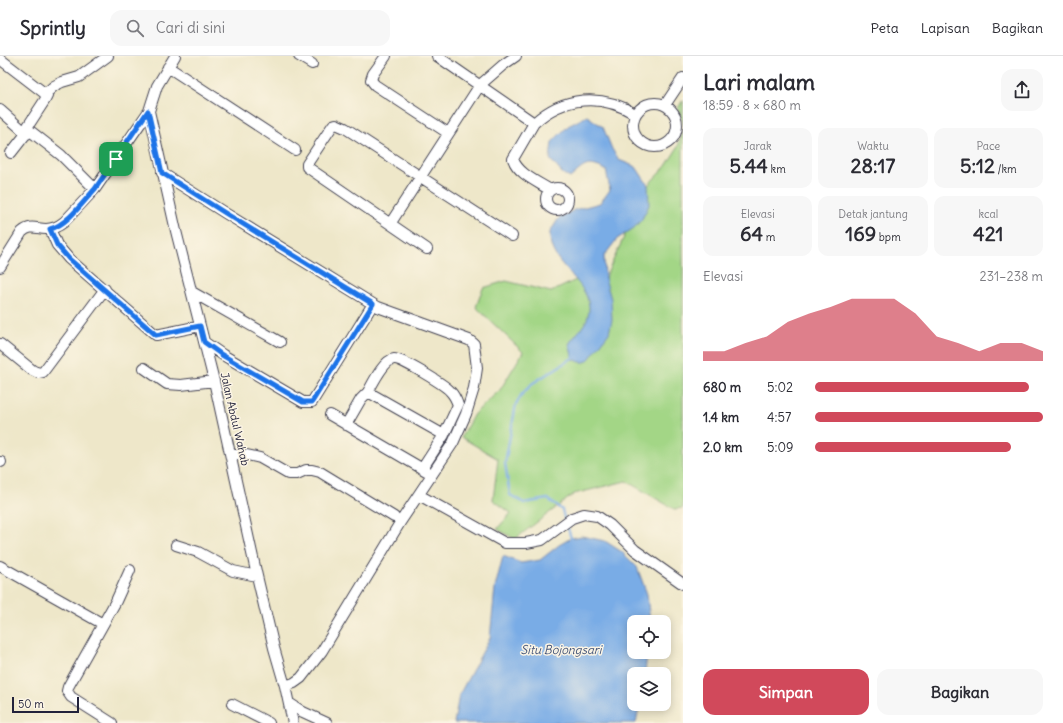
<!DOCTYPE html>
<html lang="id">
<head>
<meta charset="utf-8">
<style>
	:root { --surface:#fff; --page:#f7f7f7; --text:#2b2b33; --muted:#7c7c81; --line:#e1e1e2; --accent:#d1495b }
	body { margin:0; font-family:Delius,sans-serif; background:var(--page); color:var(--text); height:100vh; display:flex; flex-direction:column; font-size:15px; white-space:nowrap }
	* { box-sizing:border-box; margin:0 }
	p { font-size:13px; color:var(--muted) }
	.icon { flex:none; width:22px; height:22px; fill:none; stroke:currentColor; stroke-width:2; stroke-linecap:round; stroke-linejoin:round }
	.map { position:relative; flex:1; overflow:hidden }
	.side { display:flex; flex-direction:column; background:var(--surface); width:380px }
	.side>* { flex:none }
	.fabs { position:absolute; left:627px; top:559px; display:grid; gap:8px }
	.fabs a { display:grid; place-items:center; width:44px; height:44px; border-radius:8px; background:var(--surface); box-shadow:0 2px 10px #0003; font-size:20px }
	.scale { position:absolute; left:12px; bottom:10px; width:67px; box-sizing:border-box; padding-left:4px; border:2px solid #22223b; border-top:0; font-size:11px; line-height:14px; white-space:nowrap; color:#22223b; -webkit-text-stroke:3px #fcf5e5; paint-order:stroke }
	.pin { position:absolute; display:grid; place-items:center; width:34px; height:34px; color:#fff; margin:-17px; border-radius:8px; box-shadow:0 2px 6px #0006 }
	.round { display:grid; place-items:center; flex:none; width:42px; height:42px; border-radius:12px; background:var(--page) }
	.head { display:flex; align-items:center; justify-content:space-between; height:68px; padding:0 20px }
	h1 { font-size:22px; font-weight:700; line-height:30px }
	.figures { display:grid; grid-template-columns:repeat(3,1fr); gap:6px; height:68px; padding:4px 20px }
	.figures div { display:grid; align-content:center; border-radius:10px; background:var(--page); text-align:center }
	.figures b { font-size:20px; font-weight:700 }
	.figures small { font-size:11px; font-weight:400 }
	.figures p { font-size:11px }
	.chart { height:112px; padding:8px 20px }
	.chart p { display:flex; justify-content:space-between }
	.chart svg { width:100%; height:72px; margin-top:4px; fill:var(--accent); opacity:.7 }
	.button { display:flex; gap:8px; margin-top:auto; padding:8px 20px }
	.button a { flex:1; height:46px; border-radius:12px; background:var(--accent); color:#fff; font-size:16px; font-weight:700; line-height:46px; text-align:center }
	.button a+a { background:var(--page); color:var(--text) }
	ul { padding:0 20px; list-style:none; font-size:13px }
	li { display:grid; grid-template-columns:64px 48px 1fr; align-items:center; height:30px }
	li i { height:10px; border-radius:5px; background:var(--accent) }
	header { display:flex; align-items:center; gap:24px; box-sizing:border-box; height:56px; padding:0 20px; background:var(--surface); border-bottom:1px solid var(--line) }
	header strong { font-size:19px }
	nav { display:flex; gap:22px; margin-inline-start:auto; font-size:14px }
	.search { width:280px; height:36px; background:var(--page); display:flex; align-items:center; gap:10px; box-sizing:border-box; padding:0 14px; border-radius:12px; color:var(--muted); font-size:15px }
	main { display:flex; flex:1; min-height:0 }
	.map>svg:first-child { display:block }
	.green { fill:#a3d686; stroke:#627c60 }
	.water { fill:#79ace6; stroke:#4e6790 }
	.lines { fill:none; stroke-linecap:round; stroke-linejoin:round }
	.stream { stroke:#79ace6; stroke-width:2.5 }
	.minor-casing { stroke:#414050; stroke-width:12 }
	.minor { stroke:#fff; stroke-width:10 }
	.route-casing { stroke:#fff; stroke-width:8 }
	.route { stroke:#1a73e8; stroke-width:5 }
	.labels { text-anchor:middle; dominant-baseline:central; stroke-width:3; stroke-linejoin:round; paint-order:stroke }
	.street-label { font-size:11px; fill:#22223b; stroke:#fcf5e5 }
	.water-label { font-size:12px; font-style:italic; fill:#405277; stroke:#fcf5e5 }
</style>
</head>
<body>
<header>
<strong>Sprintly</strong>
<div class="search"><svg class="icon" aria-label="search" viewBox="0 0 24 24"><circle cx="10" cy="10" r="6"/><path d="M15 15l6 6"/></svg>Cari di sini</div>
<nav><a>Peta</a><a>Lapisan</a><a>Bagikan</a></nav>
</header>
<main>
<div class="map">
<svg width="683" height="667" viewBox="0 0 683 667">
	<rect width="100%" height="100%" fill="#fcf5e5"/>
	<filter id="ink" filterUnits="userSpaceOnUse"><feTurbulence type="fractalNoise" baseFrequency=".025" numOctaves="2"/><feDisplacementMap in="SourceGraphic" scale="8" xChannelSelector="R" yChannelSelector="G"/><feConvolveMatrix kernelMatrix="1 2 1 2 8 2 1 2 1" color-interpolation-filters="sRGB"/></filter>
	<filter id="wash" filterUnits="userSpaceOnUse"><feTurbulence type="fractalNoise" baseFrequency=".012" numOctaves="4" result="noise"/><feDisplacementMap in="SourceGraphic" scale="16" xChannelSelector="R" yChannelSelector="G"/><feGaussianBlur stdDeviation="0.9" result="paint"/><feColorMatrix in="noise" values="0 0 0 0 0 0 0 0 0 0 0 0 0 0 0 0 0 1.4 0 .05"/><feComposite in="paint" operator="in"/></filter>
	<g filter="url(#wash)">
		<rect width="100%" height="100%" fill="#eee7c9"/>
		<path class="green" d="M683,44v26l-5,-18z
			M683,71v381l-9,1 -48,-28 -52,13 -59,45 -18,-10 14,-16 -18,-13 5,-41 -37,-22 13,-23 26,-24 23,-38 -47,-45 7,-19 23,-7 45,11 25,-12 29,-2 43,-93 18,-19 12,-19z"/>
		<path class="water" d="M587,60l16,11 9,22 7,11 17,7 12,18 1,20 -7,14 -8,9 -17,11 -13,17 1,22 6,21 1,21 -3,13 -19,25c-6,7 -10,4 -17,1l-4,-15c5,-8 17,-19 19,-28 8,-27 -29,-47 -36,-68 -2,-5 -2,-11 -2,-16l9,-14 15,-8 26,-7 10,-13 -4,-20c-19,-9 -21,-5 -36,8l-8,-5 -12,-14 2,-17 16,-16z
			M582,480l23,5 17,11 15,15 10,27 3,28h-16v30h13l-2,22h-11v30h6l-4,19h-182l5,-28 31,-57 5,-50 8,-32 18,7 19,-3 19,-15 12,-7z"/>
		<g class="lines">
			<path class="stream" d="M565,465l-3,-11 -14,-11 -24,4 -14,-8 -5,-32 11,-59 6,-10 11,-11 41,-26
				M567,469l4,13"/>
		</g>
	</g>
	<g filter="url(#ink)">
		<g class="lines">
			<g class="minor-casing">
				<path id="minor" d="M175,0l-18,30 -8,25 27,120 38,150 43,195 17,72 11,38 8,37
					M299,0l13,8
					M386,0l-13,18 -2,6 4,5 73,48
					M437,0l97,67c29,-27 68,-30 101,-9
					M0,3l43,33 4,4 -2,4 -17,26 1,4 32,25 34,34
					M168,11l127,83
					M45,38l9,-8 8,-4 17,-5 29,-21
					M633 69a22 22 0 1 1 44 0a22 22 0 1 1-44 0Z
					M665,49l18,-27
					M0,54l27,24
					M534,67l-21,36c5,15 25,23 37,31
					M11,97l18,-23
					M162,117l63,40 153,94 91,33 5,4 3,24 -3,20 -8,26 -13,29 -52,78 -79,130 -21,27 -7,5 -9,3
					M546 143a11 11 0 1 1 22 0a11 11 0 1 1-22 0Z
					M390,168l90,-139 23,-20 13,-9
					M50,173l7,16 12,14 87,76 44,-9
					M427,193l-120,-82v-3l26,-39 3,-1 9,4 167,108
					M0,211l22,-35c9,-8 14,-3 24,-3 7,0 13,-3 18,-7l31,-33 54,-78
					M192,236l88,50
					M204,286l19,13 80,47h9l61,-98
					M0,288l32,26 6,3 5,-1 62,-83
					M144,312l23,16 14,1 33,-4
					M368,336c5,-9 16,-32 26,-33 7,-1 51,26 56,32 4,4 6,8 8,14l-14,30
					M330,359l98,57
					M346,369l15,-26 7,-7 76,43 -22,34
					M231,399h16l13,3 28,16h9l9,-4h6l8,2 74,45
					M0,406h1
					M419,439l86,48h21l16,-3 30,-22 12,-4 13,2 13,9 25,25 48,34
					M176,489l22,7 35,19 24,5
					M0,510l103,58
					M289,647l14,9 24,11
					M232,648l37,19
					M112,667l-41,-26 -4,-6 1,-4 48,-86 14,-31"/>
			</g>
			<use href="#minor" class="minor"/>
		</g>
	</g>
	<g class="lines" filter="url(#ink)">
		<g class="route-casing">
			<path id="route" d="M148,55l14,62 63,40 148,91 -61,98h-9l-81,-47 -18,-13 -4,-16 -44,9 -87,-76 -12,-14 -7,-16c17,-4 33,-27 45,-40z"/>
		</g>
		<use href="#route" class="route"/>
	</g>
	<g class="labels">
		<g class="street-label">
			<text transform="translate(235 363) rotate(77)">Jalan Abdul Wahab</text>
		</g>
		<g class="water-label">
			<text x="561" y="593">Situ Bojongsari</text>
		</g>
	</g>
</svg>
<div class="fabs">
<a><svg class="icon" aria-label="locate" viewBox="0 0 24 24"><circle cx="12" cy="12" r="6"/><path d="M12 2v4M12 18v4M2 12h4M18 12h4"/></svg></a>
<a><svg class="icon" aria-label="layers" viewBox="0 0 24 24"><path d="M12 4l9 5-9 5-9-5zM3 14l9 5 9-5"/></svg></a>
</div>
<div class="scale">50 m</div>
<div class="pin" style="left:116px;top:103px;background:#1e9e55"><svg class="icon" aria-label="arrive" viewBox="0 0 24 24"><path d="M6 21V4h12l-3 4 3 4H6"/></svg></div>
</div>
<section class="side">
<div class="head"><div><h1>Lari malam</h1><p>18:59 · 8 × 680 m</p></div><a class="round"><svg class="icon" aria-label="share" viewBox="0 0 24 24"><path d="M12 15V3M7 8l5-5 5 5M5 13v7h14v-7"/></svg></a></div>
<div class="figures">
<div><p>Jarak</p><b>5.44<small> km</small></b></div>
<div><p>Waktu</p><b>28:17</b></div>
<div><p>Pace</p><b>5:12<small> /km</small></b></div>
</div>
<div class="figures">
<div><p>Elevasi</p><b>64<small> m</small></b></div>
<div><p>Detak jantung</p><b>169<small> bpm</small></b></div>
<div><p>kcal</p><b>421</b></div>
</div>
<div class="chart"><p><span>Elevasi</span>231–238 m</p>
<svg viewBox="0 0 160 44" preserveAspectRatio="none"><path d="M0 44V38L10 38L20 33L30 29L40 20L50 15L60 11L70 6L80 6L90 6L100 15L110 29L120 33L130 38L140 33L150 33L160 38V44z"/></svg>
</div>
<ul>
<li><b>680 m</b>5:02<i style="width:94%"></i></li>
<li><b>1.4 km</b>4:57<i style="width:100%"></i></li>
<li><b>2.0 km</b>5:09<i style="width:86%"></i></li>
</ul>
<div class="button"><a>Simpan</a><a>Bagikan</a></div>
</section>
</main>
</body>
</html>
